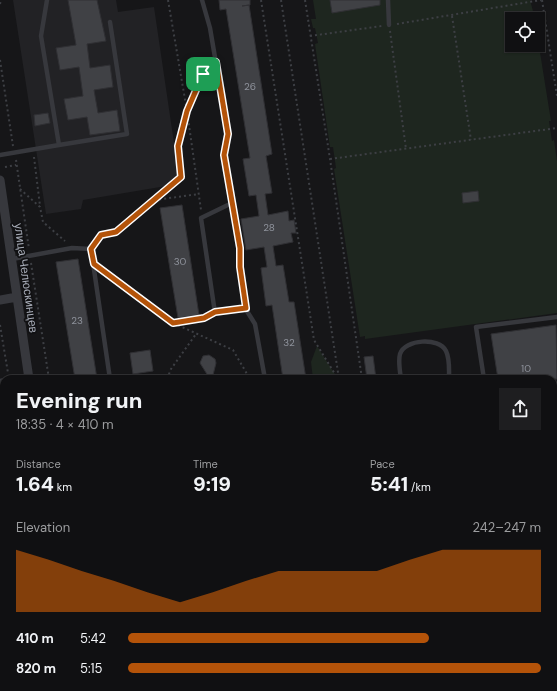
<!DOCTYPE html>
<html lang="en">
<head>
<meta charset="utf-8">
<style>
	:root { --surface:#101012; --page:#1e1e20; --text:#f1f3f6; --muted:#9c9d9f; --line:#303032; --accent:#b45309 }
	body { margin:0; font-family:"DM Sans",sans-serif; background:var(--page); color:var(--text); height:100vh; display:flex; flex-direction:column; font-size:15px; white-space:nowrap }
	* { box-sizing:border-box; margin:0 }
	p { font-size:13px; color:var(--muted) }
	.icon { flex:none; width:22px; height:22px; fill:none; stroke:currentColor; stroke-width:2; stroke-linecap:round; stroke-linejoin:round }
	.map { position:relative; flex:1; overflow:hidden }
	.drawer { position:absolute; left:0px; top:375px; width:557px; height:316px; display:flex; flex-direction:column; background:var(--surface); border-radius:12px 12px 0 0; box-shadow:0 1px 3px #0004,0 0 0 1px var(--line) }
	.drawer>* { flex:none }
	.buttons { position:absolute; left:505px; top:12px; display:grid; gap:8px }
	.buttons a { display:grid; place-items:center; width:40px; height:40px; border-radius:0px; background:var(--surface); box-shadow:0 1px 3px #0004,0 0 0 1px var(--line); font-size:20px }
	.pin { position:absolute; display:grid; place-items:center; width:34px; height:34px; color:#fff; margin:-17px; border-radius:8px; box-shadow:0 2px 6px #0006 }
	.round { display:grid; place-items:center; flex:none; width:42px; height:42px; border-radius:0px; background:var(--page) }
	.headline { display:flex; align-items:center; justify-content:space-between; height:68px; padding:0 16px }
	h1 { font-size:22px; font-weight:800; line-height:30px }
	.figures { display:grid; grid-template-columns:repeat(3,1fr); gap:6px; height:68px; padding:4px 16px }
	.figures div { display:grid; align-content:center }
	.figures b { font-size:20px; font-weight:800 }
	.figures small { font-size:11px; font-weight:400 }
	.figures p { font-size:11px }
	.chart { height:112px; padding:8px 16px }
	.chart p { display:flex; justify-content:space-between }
	.chart svg { width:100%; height:72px; margin-top:4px; fill:var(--accent); opacity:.7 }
	ul { padding:0 16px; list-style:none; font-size:13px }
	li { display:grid; grid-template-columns:64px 48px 1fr; align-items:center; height:30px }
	li i { height:10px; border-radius:5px; background:var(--accent) }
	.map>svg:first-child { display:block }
	.built { fill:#222225 }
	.green { fill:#1e261f }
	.building { fill:#404145; stroke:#303034 }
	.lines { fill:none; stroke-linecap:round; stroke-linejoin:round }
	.path { stroke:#3d3f44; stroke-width:2; stroke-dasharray:2 3; stroke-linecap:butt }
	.lane { stroke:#37383d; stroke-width:4.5 }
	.street { stroke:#37383d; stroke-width:9 }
	.route-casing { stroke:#fff; stroke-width:8 }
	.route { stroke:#b45309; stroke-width:5 }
	.labels { text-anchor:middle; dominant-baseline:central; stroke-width:3.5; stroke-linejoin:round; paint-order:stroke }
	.number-label { font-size:10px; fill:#8e929b }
	.street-label { font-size:12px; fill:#a8adb8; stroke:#111113 }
</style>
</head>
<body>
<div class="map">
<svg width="557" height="691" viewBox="0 0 557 691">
	<rect width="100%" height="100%" fill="#161618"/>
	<path class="built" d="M13,0h103l2,12 36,-5 25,170 -7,8 -89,15 -2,9 -35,5z
		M557,451v240h-133l3,-4h126v-235z"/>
	<path class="green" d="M313,0h217l5,19h-23v26h26v-5l13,81h-2l3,20 2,-1 3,21v152l-192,26v-3l-5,1 -26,-168 2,-1 -3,-21h-3l-15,-103 3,-1 -3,-15h-2l-2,-9h5z
		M317,346l21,33h-25l-2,-17z"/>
	<path class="building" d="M68,0h29l9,41 -19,3 3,24 20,-3 3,22 -19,3 4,23 19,-3 3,21 -30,4 -3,-18 -19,3 -4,-21 19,-3 -4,-29 -19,3 -4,-22 20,-3z
		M219,0h31v5l-8,1 7,-1 23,149 -6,2 6,37 -7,1 3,21 20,-4 1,10 5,-1 2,13h-5l2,9 -20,4 3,20 7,-1 6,37h5l12,77h-23l-11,-74 -6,1 -5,-38 6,-1 -3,-20 -18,3 -5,-31 18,-3 -3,-21 -7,1 -6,-37 7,-1 -24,-149 -6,1z
		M330,0h50v5l-48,8z
		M48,113l2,10 -15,3 -1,-11z
		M478,191l1,10 -16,2 -1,-10z
		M182,205l17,110 -21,3 -18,-110z
		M78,259l19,120h-22l-19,-117z
		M556,325l1,54h-59l-7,-45z
		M150,350l3,21 -20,3 -3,-21z
		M209,355l6,4 1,4 -4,16h-2l-10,-16 3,-7z
		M373,356l3,23h-9l-3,-22z"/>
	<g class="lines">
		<path class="path" d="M168,0l19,111 14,99
			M261,0l53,340 24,39
			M281,0l58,379
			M305,0l25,159 32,220
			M542,0l15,96
			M0,4l1,-4
			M452,16l19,124
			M397,24l144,-24
			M390,31l16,118
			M310,36l72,-10
			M0,60l13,86
			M34,157l6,49
			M330,159l227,-31
			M16,160l13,89
			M5,167l11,-2
			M20,189l20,18 3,15 22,19
			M155,200l26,-23c-1,-10 -4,-21 -3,-31 1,-18 19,-65 31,-78
			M234,210l7,38 -1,11
			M95,243l6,-8 15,-3 39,-32 44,-6
			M31,263l18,116
			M101,270l72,53 60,27 17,29
			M174,323l30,-5 5,-2
			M0,325l8,48
			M167,379l4,-10 25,-35
			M553,454h4
			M553,478h4
			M0,540l4,-1
			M553,675l4,2
			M58,687v4
			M104,687l2,4
			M387,687l1,4
			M421,687l1,4"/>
		<path class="lane" d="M202,0l8,28 18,106 -4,21 8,48 -31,15 14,95 30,-5 10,16 10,55
			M388,0l1,25
			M59,145l68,-11 -17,-112
			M0,155l59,-10 -18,-109 6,-36
			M12,259l60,-11 19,1 19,130
			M240,267l5,41
			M10,379l18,-3
			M401,379c-1,-7 -3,-18 -1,-25 5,-15 39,-17 46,-3 4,8 3,19 3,28
			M484,379l-8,-52 81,-10
			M0,381l4,-1
			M553,424l4,-1
			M553,443h4
			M0,589l4,-1
			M159,687l1,3 5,1
			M269,687v2
			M547,687l7,4
			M220,691l32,-4
			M435,691l2,-4"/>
		<path class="street" d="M0,180l29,199
			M0,300l17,-3
			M76,687l1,4"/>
	</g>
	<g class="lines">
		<g class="route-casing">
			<path id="route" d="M216,62l12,72 -4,21 16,93v19l6,41 -31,4 -11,6 -31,5 -79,-59 -3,-15 10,-14 15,-3 65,-55 -3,-31 9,-35 16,-37z"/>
		</g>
		<use href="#route" class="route"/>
	</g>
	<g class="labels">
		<g class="number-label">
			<text x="250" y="86">26</text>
			<text x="269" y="227">28</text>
			<text x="180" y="261">30</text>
			<text x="77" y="320">23</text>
			<text x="289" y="342">32</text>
			<text x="526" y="368">10</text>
		</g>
		<g class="street-label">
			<text transform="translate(26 278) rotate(82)">улица Челюскинцев</text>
		</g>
	</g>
</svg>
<div class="buttons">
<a><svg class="icon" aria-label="locate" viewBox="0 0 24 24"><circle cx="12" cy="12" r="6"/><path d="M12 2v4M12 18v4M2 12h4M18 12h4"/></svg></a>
</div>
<div class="pin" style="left:203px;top:74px;background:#1e9e55"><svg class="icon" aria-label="arrive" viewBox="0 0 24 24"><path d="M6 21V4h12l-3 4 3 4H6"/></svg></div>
<section class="drawer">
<div class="headline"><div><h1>Evening run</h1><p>18:35 · 4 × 410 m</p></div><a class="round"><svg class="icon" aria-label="share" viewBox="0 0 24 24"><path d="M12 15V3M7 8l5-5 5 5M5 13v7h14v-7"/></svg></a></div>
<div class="figures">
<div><p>Distance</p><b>1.64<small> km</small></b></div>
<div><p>Time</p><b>9:19</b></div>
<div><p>Pace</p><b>5:41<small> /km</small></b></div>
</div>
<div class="chart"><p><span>Elevation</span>242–247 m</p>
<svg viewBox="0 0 160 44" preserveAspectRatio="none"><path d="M0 44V6L10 12L20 19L30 25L40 32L50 38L60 32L70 25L80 19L90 19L100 19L110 19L120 12L130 6L140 6L150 6L160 6V44z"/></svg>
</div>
<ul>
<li><b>410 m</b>5:42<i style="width:73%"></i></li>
<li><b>820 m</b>5:15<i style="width:100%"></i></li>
</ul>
</section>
</div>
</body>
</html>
